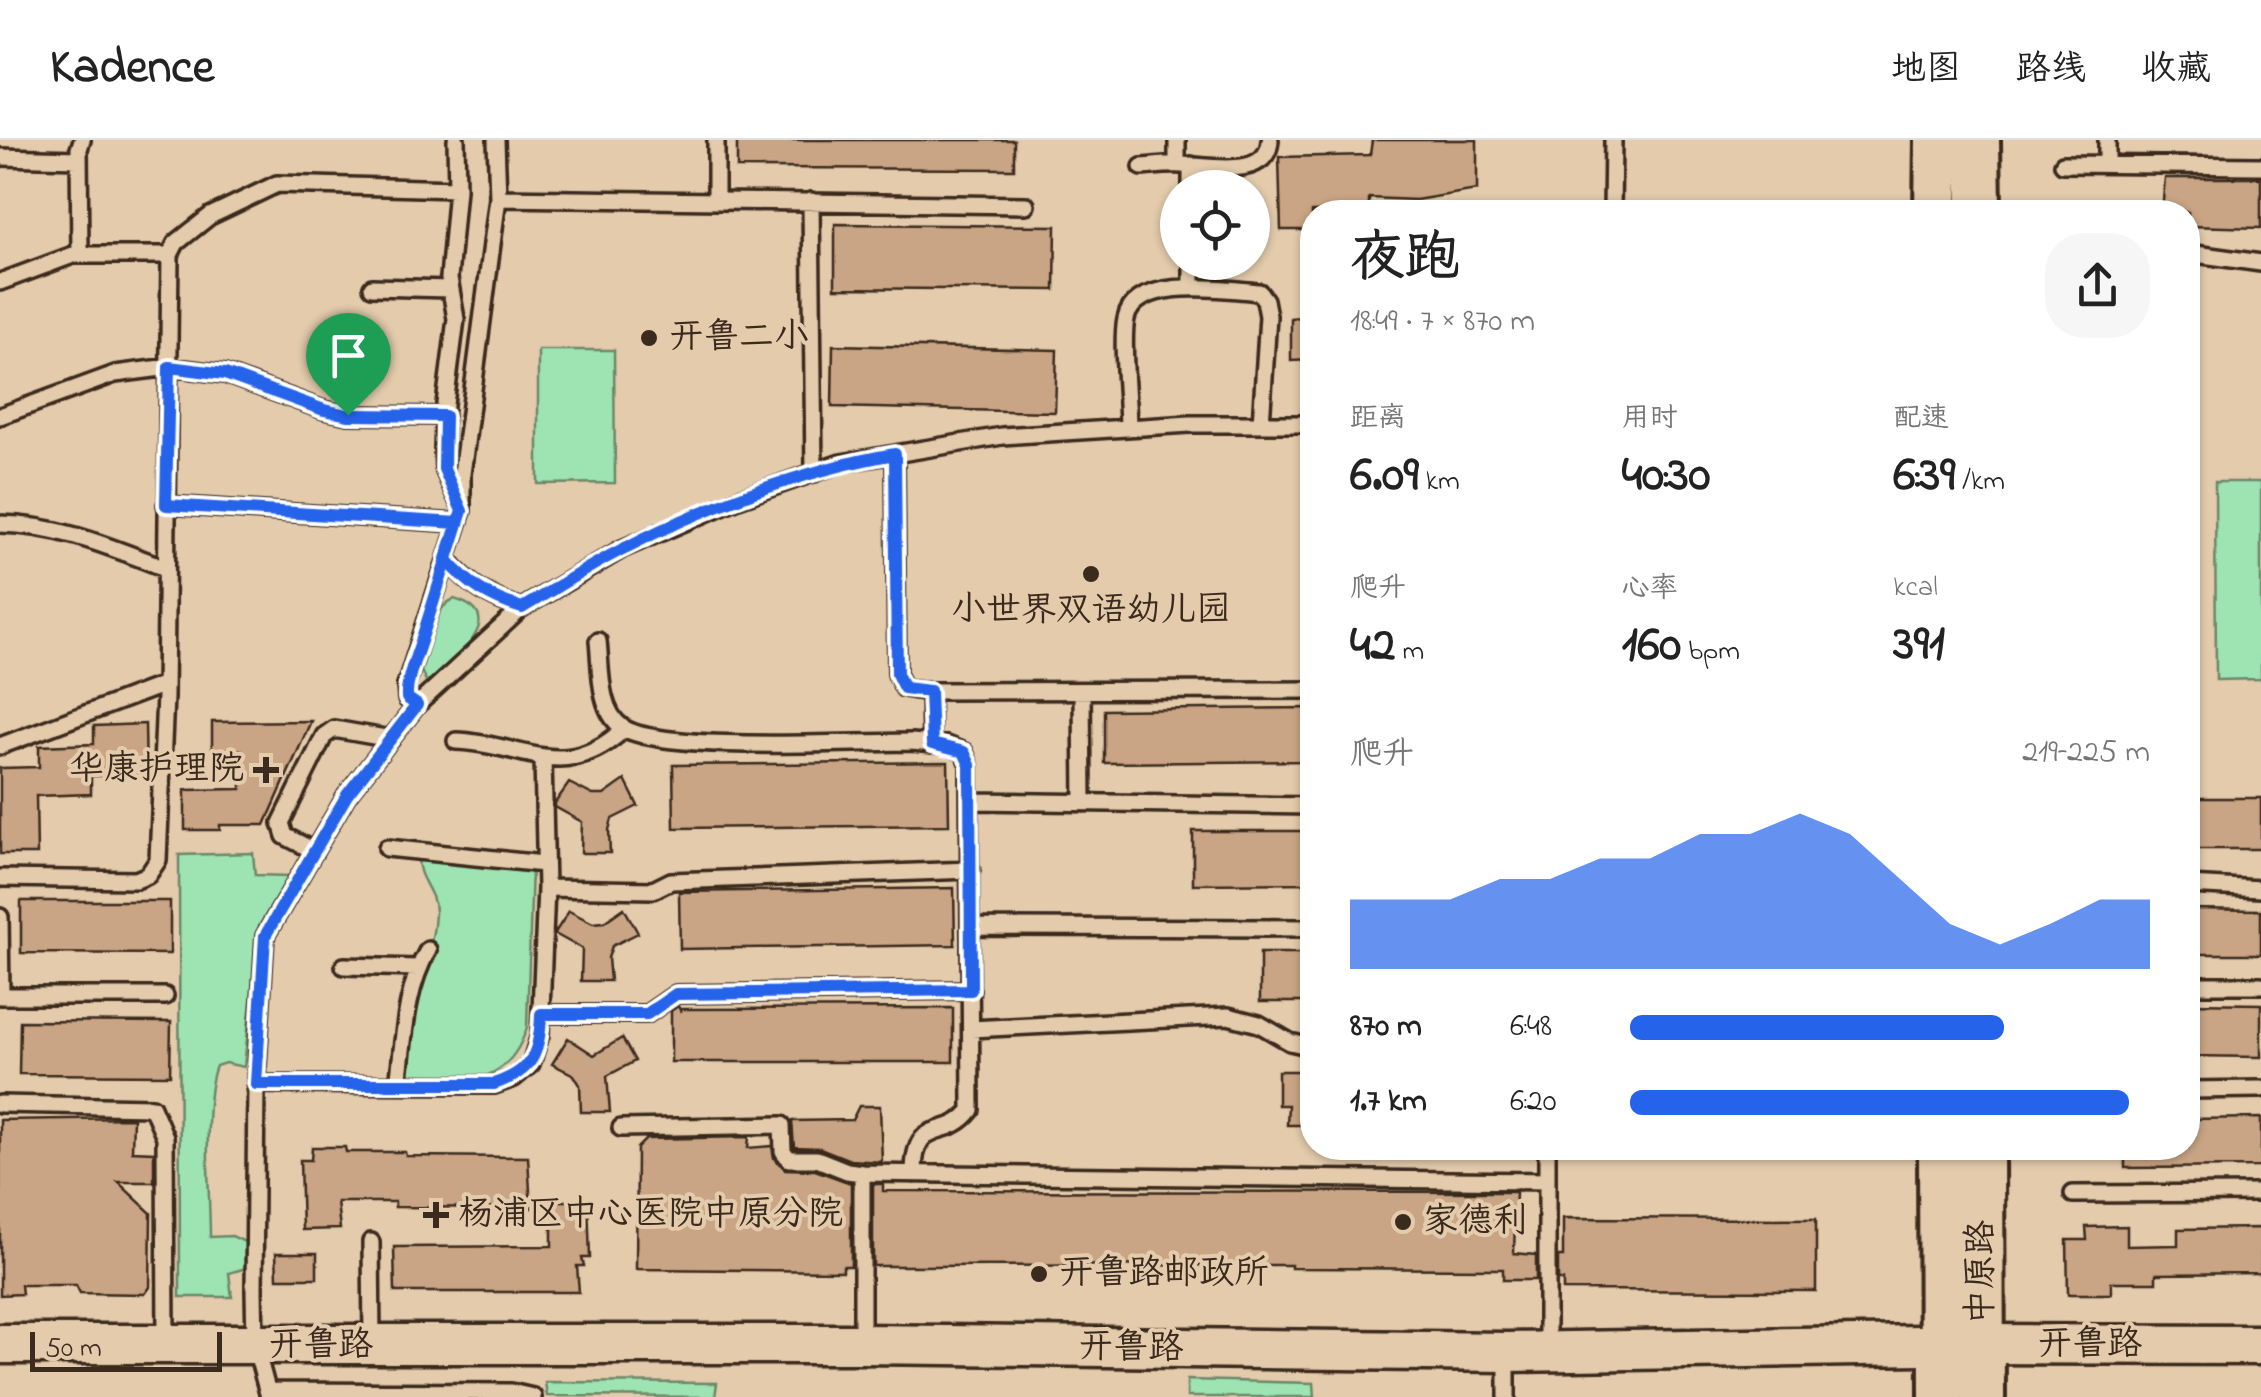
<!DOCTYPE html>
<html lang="zh">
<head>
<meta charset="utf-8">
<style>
	:root { --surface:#fff; --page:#f6f6f6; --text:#222; --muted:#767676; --line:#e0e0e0; --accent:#2563eb }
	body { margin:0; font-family:"Indie Flower","LXGW WenKai TC",sans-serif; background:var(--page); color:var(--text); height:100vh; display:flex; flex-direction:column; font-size:38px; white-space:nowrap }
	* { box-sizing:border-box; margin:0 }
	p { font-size:32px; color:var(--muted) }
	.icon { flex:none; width:55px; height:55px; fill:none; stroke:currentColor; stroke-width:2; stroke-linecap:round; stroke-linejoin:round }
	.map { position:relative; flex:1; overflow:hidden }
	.details { position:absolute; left:1300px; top:60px; width:900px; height:960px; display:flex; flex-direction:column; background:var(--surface); border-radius:40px; box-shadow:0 2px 8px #0004 }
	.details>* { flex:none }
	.fabs { position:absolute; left:1160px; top:30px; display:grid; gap:20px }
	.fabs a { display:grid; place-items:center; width:110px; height:110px; border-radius:50%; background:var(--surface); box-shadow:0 2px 8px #0004; font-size:50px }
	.scale { position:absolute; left:30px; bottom:25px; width:192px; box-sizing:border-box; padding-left:10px; border:5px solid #3b2a1e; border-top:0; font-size:28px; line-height:35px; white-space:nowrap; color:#3b2a1e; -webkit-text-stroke:8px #e3cbac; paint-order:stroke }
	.pin { position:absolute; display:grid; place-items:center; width:85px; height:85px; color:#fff; margin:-102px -42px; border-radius:50% 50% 50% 0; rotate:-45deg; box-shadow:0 0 10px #0007 }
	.pin .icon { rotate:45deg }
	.round { display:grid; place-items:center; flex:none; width:105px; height:105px; border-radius:40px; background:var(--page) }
	.headline { display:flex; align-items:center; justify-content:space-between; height:170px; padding:0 50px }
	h1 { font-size:55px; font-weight:700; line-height:75px }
	.metrics { display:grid; grid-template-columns:repeat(3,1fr); gap:15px; height:170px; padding:10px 50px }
	.metrics div { display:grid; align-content:center }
	.metrics b { font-size:50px; font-weight:700 }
	.metrics small { font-size:28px; font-weight:400 }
	.metrics p { font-size:28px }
	.chart { height:280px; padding:20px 50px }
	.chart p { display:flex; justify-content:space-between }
	.chart svg { width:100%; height:180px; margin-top:10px; fill:var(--accent); opacity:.7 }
	ul { padding:0 50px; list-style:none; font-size:32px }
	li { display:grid; grid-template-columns:160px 120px 1fr; align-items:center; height:75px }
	li i { height:25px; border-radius:12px; background:var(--accent) }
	header { display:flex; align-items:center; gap:60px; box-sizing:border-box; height:140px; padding:0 50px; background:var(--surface); border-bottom:2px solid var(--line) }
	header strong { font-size:48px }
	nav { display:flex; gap:55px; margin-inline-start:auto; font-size:35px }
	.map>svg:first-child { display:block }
	.green { fill:#9de4b2; stroke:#6c8768; stroke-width:2.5 }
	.building { fill:#c9a585; stroke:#3b2a1e; stroke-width:2.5 }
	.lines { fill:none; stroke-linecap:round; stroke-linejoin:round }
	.service-casing { stroke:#3b2a1e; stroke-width:22 }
	.tertiary-casing { stroke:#3b2a1e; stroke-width:45 }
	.secondary-casing { stroke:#3b2a1e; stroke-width:50 }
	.service { stroke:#e3cbac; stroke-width:15 }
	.tertiary { stroke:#e3cbac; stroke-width:38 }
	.secondary { stroke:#e3cbac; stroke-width:42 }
	.route-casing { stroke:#fff; stroke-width:20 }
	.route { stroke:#2563eb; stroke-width:12 }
	.poi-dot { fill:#3b2a1e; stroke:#e3cbac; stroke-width:4 }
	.labels { text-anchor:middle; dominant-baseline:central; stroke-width:8; stroke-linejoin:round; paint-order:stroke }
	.poi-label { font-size:35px; fill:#3b2a1e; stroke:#e3cbac; text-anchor:start }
	.street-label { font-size:35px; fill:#3b2a1e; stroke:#e3cbac }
</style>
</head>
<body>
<header>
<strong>Kadence</strong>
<nav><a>地图</a><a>路线</a><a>收藏</a></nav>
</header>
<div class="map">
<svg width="2261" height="1257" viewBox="0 0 2261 1257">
	<rect width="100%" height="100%" fill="#e3cbac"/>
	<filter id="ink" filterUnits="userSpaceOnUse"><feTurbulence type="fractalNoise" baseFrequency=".01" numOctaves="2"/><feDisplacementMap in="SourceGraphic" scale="20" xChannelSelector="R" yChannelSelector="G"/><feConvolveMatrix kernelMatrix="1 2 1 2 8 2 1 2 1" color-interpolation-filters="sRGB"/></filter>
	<g filter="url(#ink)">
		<path class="green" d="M538,210h76l1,133 -77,1z
			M2215,342h46v197l-45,1z
			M454,459c42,12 24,37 3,58 -10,10 -17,21 -31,24l-6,-12c7,-22 11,-60 34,-70z
			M253,713l2,22 34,1 -30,50 -15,141 -19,-4 -9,3c-14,35 -6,130 -6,171l22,-1 13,6 1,26 -17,5 3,24h-52l-1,-442z
			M418,716l114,9 -5,162c-20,65 -68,52 -124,55 4,-33 5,-70 15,-101 8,-26 16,-39 17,-67 1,-24 -18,-33 -17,-58z
			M1187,1240l127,3 1,14h-128z
			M545,1242l172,1 -2,14 -168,-1z"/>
		<path class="building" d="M737,0h277v29l-277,-1z
			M1372,0h105v50l-61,10 -47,-2v14h-57v18h-31l-2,-73 91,-2z
			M2165,38h96v50l-73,-2v-14h-26z
			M835,84l221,2 -1,64 -220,-2z
			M1312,176v44l-21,1v-43z
			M833,205l224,5 -2,62 -223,-5z
			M1312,568v53l-208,2v-53z
			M311,581l-46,104h-45v5h-35v-40l56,-1v-39l-29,-1v-27z
			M145,584l1,51 -55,1v18l-55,2 1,58h-37v-86l39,-1v-21l55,-2v-18z
			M948,622l1,63 -275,3 -1,-63z
			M625,640l13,26 -26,13 -3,11 1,23h-29l1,-31 -27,-15v-4l14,-20 24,12h11z
			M2188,658h73v51h-73z
			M1193,691h119v52l-119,1z
			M954,748l1,57 -275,4 -1,-57z
			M21,761h149v53l-149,-1z
			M624,768l14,25 -26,13 -4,12 2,23h-29l1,-32 -27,-15 1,-3 13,-20 24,12 11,-1z
			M2188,769l73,1v44h-73z
			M1260,813h52v49h-52z
			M2188,863l73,1v53l-73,-1z
			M678,866l3,6v-3l272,-1v54h-282v-51z
			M20,881l151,1 -1,53 -151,-1z
			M568,898l26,17 28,-17 13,23 -28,15 3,36h-29l-1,-27 -6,-10 -22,-11z
			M1278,931h34v54h-25l1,-20h-10z
			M859,966h21l2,56 -32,-2 -30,-12 -26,-1 -2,-26 60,-1z
			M133,978l-1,33 22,1v30h-36l33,31 -1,74 -5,7 -65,-1 -4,-8h-55l1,9 -22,1v-175z
			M2261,978v49l-136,1v-20h63v-29z
			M749,997l-1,11 24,-2 2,12 11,11 30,1 36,13v83h-8v5l-207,-2 1,-121 9,-9z
			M312,1007h33l1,5h59l1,4 122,1 3,51 -136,-1v-5h-58l3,27 -38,1 -2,-70h11z
			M873,1044h10v7l633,1 -2,61 22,2v25h-33v-11l-212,-1v-3l-418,1z
			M552,1061h36l2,57h-8l2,8h-7l2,26h-184l-1,-45 158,-1z
			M1563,1078l253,1v72l-253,-1v-10h-5v-23h5z
			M2127,1086v20l51,-1v-16l83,-1v45l-105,1v8h-45v12h-43l-1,-54h20l-1,-13z
			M276,1113h41v25h-40z"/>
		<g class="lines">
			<g class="service-casing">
				<path id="service" d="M456,0l1,49 -8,89 7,41 -11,85 -2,44 1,21 15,34
					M716,0v60
					M0,17l79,2
					M1177,24v-24
					M2063,24l198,2
					M2107,24v-24
					M1191,25v23
					M1142,27c13,-1 27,-3 40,-2 26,1 86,15 88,-25
					M498,58l528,7
					M811,61l3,272
					M1612,72l1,-72
					M2188,113l73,10
					M80,115l-1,-106 3,-9
					M1192,122v26
					M0,142l73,-27h97
					M372,147l78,2
					M0,276l115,-42 54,-7 56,7 99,36 24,5 97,1
					M1128,288c0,-27 -7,-86 -2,-109 9,-44 99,-30 133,-27l6,8 3,16 -7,108
					M895,314l2,220 7,14 18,3 390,-1
					M166,365l292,18
					M0,384c60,1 110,23 165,44
					M447,419c22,26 42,39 75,49
					M598,501c3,26 0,69 24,86 37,26 235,15 289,15l35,3 18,7 5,13 2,345c-25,33 -57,3 -57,64
					M930,551l1,53
					M1082,551l1,112
					M417,565l-10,-6 -1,-14 56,-174v-37l36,-276 -2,-58
					M456,601c67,2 108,44 168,-12
					M0,606l165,-62
					M970,661l342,5
					M387,708l157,16
					M314,711l-29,-15 -4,-13 43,-87 10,-7 57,10
					M0,738l136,2 12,-5 10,-15 7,-164 5,-441 6,-12 34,-27 67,-32 180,5
					M2188,745l73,4
					M546,748l107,2 18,-9 300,-11
					M0,777l1,79
					M971,787l341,1
					M344,826l74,2
					M2188,845h73
					M0,856h165
					M541,874h106l29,-20 295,-4
					M971,889l257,-13 31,8 31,18 22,5
					M256,944l238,1 20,-7 17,-14 9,-29 6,-147 -3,-129
					M398,945c6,-46 7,-95 30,-135
					M2188,950l73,-1
					M0,964l152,3 13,30 1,208
					M621,988l161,-3 1,26 6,8h28l30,12 15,2
					M1547,1008v204
					M2073,1054l188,-1
					M371,1102l1,99
					M862,1204v-171l685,8
					M1507,1212v45
					M269,1251l242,1 22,5
					M269,1257l-14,-52 -1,-55 2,-206 9,-148 82,-141 70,-90 105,-97 100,-59 119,-51 100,-35 161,-27 188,-12h122"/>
			</g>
			<g class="tertiary-casing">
				<path id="tertiary" d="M0,1204h862l645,8 475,-8 279,1"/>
			</g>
			<g class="secondary-casing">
				<path id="secondary" d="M1978,0l1,72
					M1936,72l1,-72
					M1940,1008l1,249
					M1982,1008l1,249"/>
			</g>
			<use href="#service" class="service"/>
			<use href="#tertiary" class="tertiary"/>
			<use href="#secondary" class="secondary"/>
		</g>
	</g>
	<g class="lines" filter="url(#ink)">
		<g class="route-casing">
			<path id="route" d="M348,275l97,1 -1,53 18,42c-13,42 -27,85 -40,127 -6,20 -16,40 -15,60l10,7 -70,90 -82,141 -9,148h238c39,-13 46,-31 47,-70h106l29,-20 295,-4 -1,-225 -6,-13 -32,-8 -2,-53 -26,-3 -7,-14 -2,-220c-89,15 -194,54 -274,96 -34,17 -66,39 -99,58 -33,-10 -53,-23 -76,-49l12,-36 -292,-18 3,-138 56,7 99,36 24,5"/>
		</g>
		<use href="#route" class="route"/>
	</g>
	<g class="poi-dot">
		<circle cx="649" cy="198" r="10"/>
		<circle cx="1091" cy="434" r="10"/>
		<path d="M261 615h10v10h10v10h-10v10h-10v-10h-10v-10h10z"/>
		<path d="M431 1060h10v10h10v10h-10v10h-10v-10h-10v-10h10z"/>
		<circle cx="1403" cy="1082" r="10"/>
		<circle cx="1039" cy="1134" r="10"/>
	</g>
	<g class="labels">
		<g class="poi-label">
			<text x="669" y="198">开鲁二小</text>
			<text x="1091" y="471" text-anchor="middle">小世界双语幼儿园</text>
			<text x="244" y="630" text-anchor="end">华康护理院</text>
			<text x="458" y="1075">杨浦区中心医院中原分院</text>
			<text x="1423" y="1082">家德利</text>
			<text x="1059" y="1134">开鲁路邮政所</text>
		</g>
		<g class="street-label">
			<text transform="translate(1982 1132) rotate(-90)">中原路</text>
			<text x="2090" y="1205">开鲁路</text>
			<text x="321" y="1206">开鲁路</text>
			<text transform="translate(1131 1209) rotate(1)">开鲁路</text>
		</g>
	</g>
</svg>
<div class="fabs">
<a><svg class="icon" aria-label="locate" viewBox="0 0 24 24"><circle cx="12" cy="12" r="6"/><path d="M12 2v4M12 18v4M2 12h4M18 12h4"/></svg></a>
</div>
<div class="scale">50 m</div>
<div class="pin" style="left:348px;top:275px;background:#1e9e55"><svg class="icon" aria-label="arrive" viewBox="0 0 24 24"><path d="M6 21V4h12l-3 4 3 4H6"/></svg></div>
<section class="details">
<div class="headline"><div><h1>夜跑</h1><p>18:49 · 7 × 870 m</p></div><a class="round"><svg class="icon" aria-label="share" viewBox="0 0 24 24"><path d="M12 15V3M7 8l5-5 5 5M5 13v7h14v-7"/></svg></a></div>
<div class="metrics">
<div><p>距离</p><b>6.09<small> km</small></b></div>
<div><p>用时</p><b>40:30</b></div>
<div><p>配速</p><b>6:39<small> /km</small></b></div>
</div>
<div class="metrics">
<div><p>爬升</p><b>42<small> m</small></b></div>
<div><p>心率</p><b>160<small> bpm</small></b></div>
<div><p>kcal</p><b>391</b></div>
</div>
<div class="chart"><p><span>爬升</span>219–225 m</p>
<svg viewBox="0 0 160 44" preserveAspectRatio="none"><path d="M0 44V27L10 27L20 27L30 22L40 22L50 17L60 17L70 11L80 11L90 6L100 11L110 22L120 33L130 38L140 33L150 27L160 27V44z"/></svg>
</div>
<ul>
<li><b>870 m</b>6:48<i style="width:72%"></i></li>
<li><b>1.7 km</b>6:20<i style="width:96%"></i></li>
</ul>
</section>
</div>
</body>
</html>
